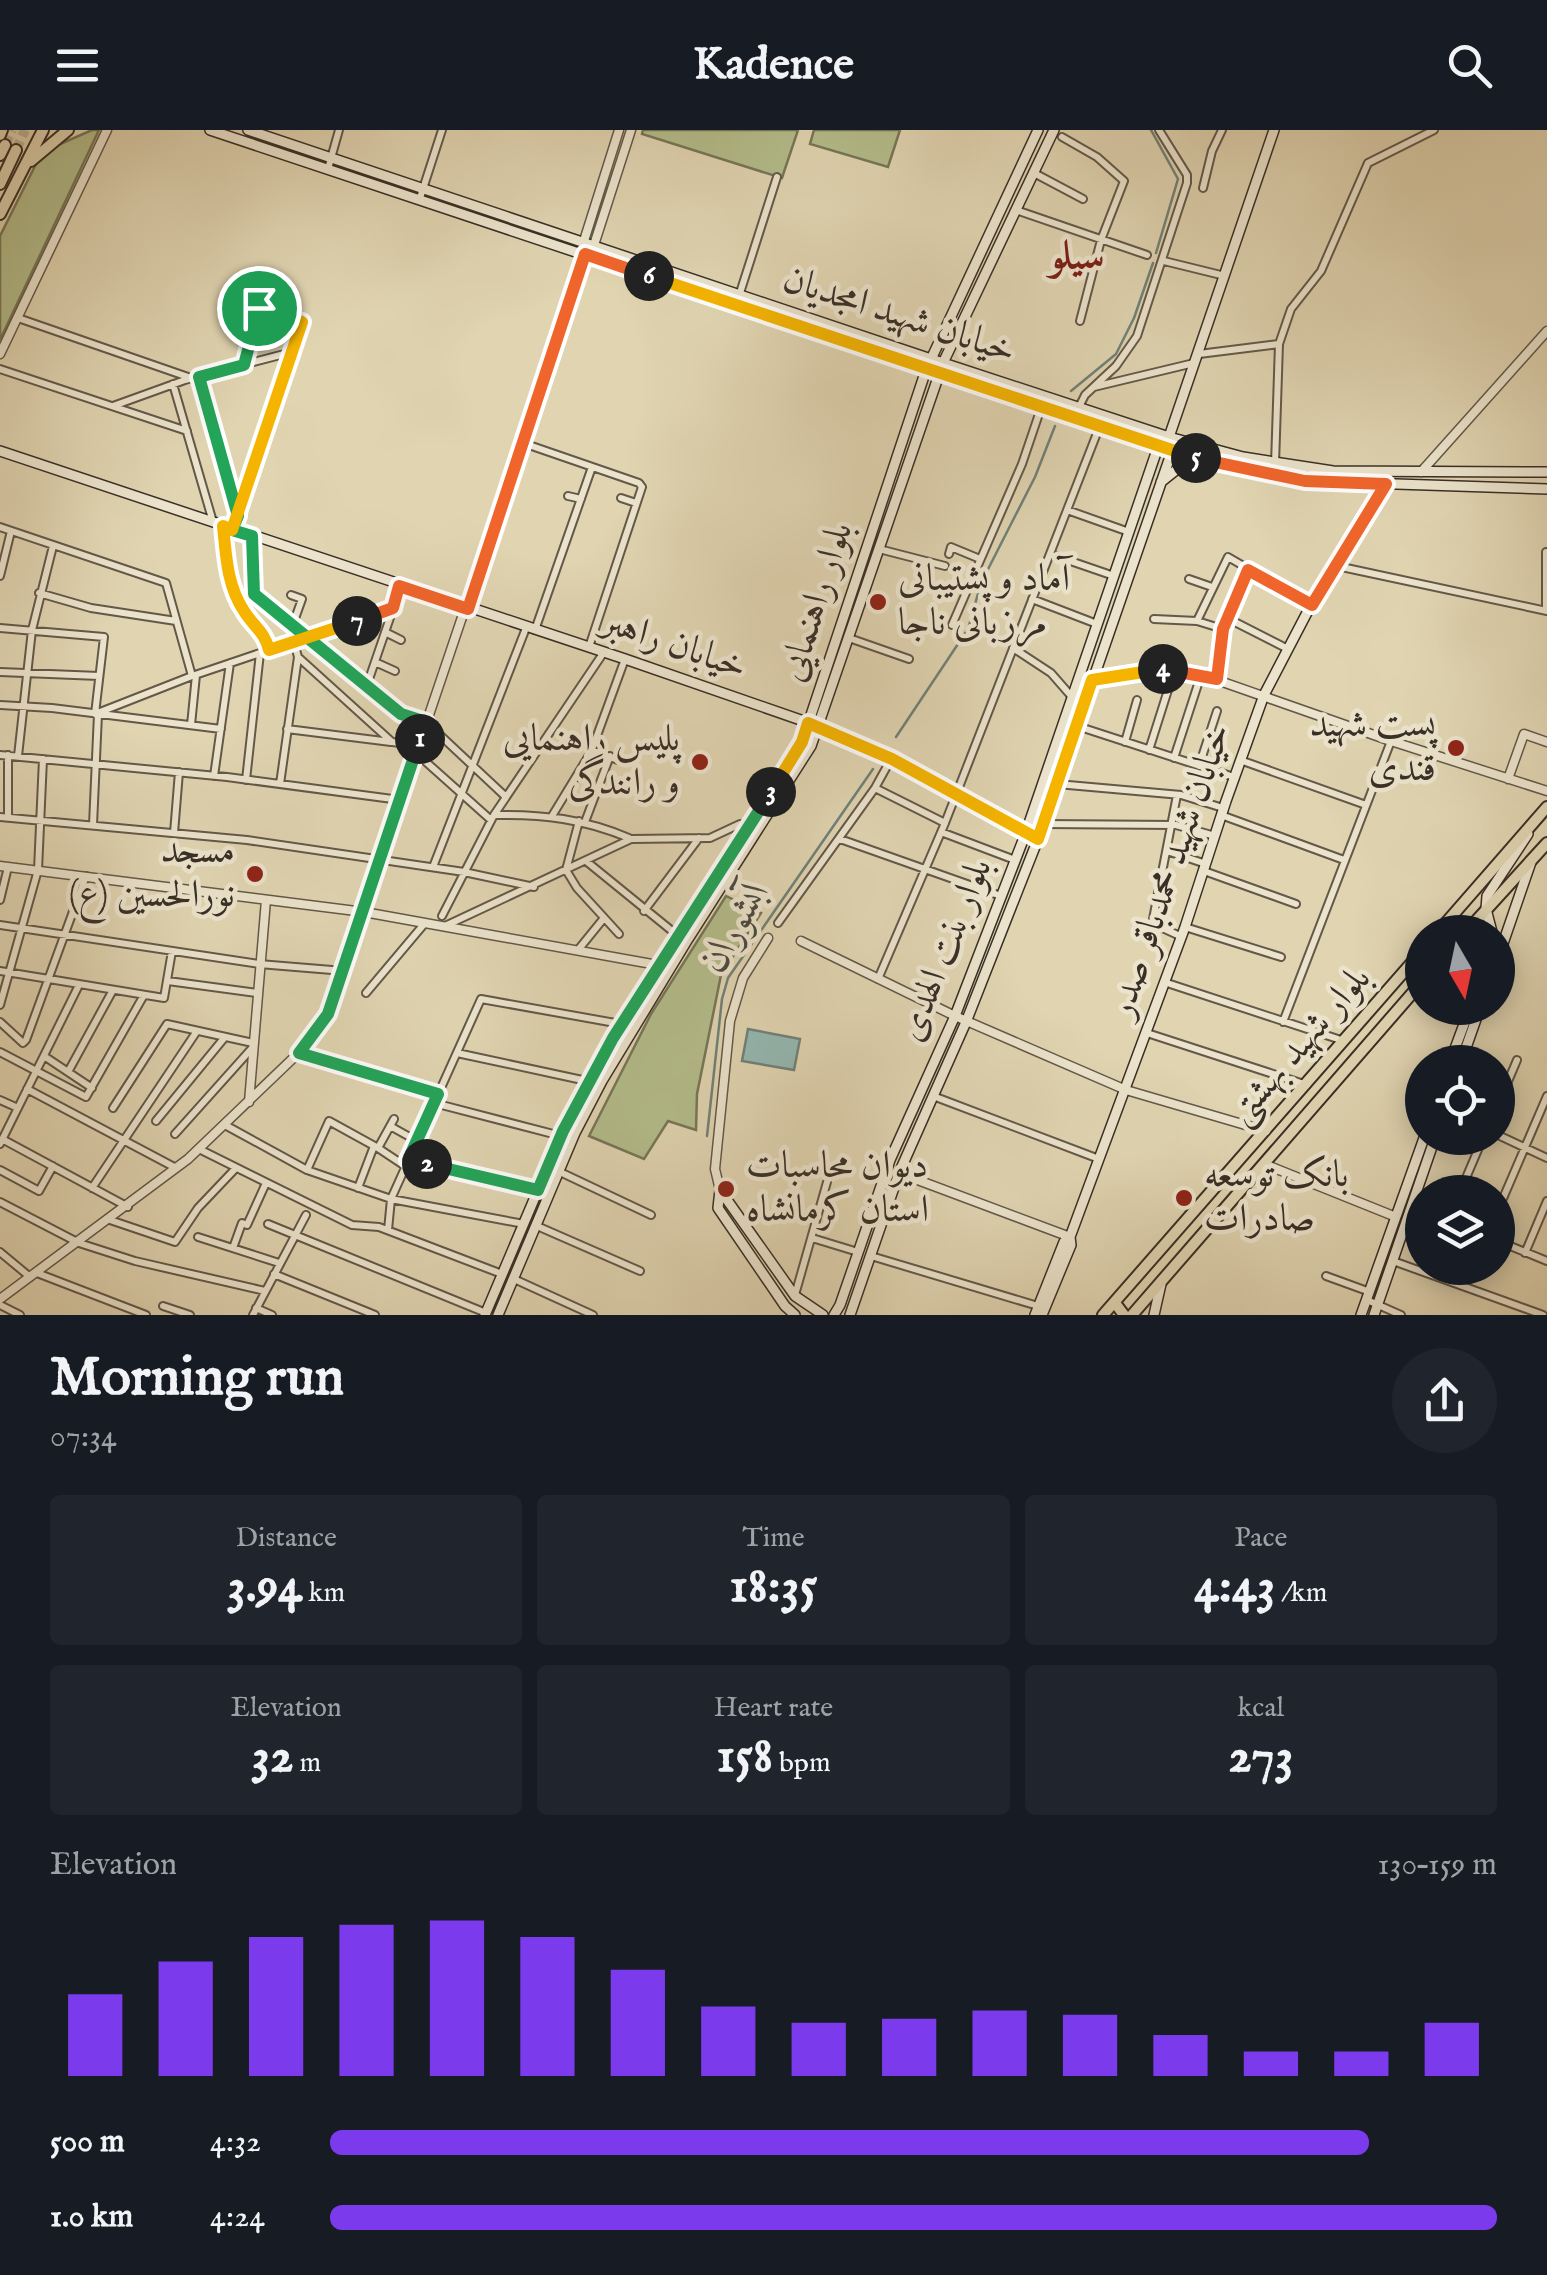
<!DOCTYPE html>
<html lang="en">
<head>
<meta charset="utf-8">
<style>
	:root { --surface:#171b24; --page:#20242c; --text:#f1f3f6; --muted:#9ea1a6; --accent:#7c3aed }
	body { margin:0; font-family:"IM FELL English",Amiri,serif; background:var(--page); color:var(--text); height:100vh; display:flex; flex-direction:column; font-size:38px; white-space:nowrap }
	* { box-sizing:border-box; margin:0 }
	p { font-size:32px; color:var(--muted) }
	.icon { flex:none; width:55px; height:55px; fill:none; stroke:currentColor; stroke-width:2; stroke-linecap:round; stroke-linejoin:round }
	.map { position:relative; height:1185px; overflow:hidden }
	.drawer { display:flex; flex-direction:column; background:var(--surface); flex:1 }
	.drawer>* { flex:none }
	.needle { width:65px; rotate:171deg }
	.tools { position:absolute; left:1405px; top:785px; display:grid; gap:20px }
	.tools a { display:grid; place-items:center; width:110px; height:110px; border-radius:50%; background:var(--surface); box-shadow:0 5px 25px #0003; font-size:50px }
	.pin { position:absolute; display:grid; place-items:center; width:85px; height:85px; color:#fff; margin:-42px; border:5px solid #fff; border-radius:50%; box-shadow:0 2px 10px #0007 }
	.km { position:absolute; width:50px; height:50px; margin:-25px; border-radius:50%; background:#222; color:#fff; font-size:28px; line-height:50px; text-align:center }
	.round { display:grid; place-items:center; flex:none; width:105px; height:105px; border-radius:52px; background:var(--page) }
	.headline { display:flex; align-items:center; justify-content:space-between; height:170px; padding:0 50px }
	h1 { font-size:55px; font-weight:700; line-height:75px }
	.figures { display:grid; grid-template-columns:repeat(3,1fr); gap:15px; height:170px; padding:10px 50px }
	.figures div { display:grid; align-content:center; border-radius:10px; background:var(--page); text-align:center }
	.figures b { font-size:50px; font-weight:700 }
	.figures small { font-size:28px; font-weight:400 }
	.figures p { font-size:28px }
	.chart { height:280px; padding:20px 50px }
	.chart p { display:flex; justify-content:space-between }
	.chart svg { width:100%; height:180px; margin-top:10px; stroke:var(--accent); stroke-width:6 }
	ul { padding:0 50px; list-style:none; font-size:32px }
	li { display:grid; grid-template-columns:160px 120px 1fr; align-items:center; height:75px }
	li i { height:25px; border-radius:12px; background:var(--accent) }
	header { display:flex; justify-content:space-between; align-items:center; height:130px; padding:0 50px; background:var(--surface); font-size:45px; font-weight:700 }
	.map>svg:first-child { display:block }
	.green { fill:#b3bc8a; stroke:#767658; stroke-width:2.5 }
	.water { fill:#94b7b1; stroke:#708179; stroke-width:2.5 }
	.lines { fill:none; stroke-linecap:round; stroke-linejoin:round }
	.stream { stroke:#708179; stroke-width:2.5 }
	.trunk-tunnel { stroke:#bfb395; stroke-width:10; stroke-dasharray:10 5; stroke-linecap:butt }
	.minor-casing { stroke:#635849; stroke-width:10 }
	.tertiary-casing { stroke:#635849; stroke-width:11 }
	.secondary-casing { stroke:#392f26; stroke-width:12 }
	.primary-casing { stroke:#392f26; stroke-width:14 }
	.trunk-casing { stroke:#392f26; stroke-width:14 }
	.minor { stroke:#ebe3cc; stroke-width:6 }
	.tertiary { stroke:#ebe3cc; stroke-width:8 }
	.secondary { stroke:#ebe3cc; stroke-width:9 }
	.primary { stroke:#e0d4b1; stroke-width:10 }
	.trunk { stroke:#e0d4b1; stroke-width:10 }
	.split-1-casing { stroke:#fff; stroke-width:20 }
	.split-2-casing { stroke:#fff; stroke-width:20 }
	.split-3-casing { stroke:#fff; stroke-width:20 }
	.split-4-casing { stroke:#fff; stroke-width:20 }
	.split-5-casing { stroke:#fff; stroke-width:20 }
	.split-6-casing { stroke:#fff; stroke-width:20 }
	.split-7-casing { stroke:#fff; stroke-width:20 }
	.split-8-casing { stroke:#fff; stroke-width:20 }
	.split-1 { stroke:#22a559; stroke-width:12 }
	.split-2 { stroke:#22a559; stroke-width:12 }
	.split-3 { stroke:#22a559; stroke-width:12 }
	.split-4 { stroke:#f5b400; stroke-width:12 }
	.split-5 { stroke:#f0652b; stroke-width:12 }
	.split-6 { stroke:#f5b400; stroke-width:12 }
	.split-7 { stroke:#f0652b; stroke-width:12 }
	.split-8 { stroke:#f5b400; stroke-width:12 }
	.poi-dot { fill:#8f2418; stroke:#ebe3cc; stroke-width:4 }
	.labels { text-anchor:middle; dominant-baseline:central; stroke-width:9; stroke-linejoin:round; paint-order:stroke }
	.street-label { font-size:38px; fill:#392f26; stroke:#ebe3cc }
	.poi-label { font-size:38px; fill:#392f26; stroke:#ebe3cc; text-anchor:start }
	.neighbourhood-label { font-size:40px; font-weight:bold; fill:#7a1f14; stroke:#ebe3cc }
	.water-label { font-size:40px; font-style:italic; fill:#4b4a42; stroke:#ebe3cc }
</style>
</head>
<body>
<header><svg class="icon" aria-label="menu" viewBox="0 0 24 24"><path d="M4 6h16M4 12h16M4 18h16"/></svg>Kadence<svg class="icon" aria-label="search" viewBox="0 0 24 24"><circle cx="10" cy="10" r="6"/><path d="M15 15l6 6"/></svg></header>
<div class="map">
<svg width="1547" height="1185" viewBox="0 0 1547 1185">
	<rect width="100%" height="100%" fill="#e0d4b1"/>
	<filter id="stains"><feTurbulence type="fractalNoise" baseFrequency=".002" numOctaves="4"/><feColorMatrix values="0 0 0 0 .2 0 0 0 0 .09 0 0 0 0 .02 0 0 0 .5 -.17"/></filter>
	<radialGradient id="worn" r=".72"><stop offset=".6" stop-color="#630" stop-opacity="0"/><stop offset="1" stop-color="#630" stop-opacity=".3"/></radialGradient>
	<path class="green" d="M92,0h7l-99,210v-104l42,-84z
		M643,0h155l-16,48 -140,-44z
		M814,0h86l-12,37 -78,-23z
		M726,766l35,17 -40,62 -24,119 -1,36 -28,-9 -24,38 -55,-23 62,-122z"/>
	<path class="water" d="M748,899l52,10 -6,31 -52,-9z"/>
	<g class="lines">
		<path class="stream" d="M1151,0l27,49 -22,74
			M1071,261l45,-37 18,-36 19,-55
			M896,607l72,-108 13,-46 54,-106 20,-51
			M707,1006l15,-137 6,-21 145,-209"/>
		<path class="trunk-tunnel" d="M5,15l7,-15
			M16,20l9,-20"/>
		<g class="minor-casing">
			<path id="minor" d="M1062,7l35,20 27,24 -23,59 -21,81
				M328,39l11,-39
				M1034,43l49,26
				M1203,58l9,-37 10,-21
				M420,68l22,-68
				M1016,80l131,45
				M1164,131l61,15
				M739,166l38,-119
				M18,188l173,60
				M1199,224l80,-10
				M244,233l15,-55
				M0,239l187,62
				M199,247l39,138
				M173,254l40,138
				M1094,257l100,-24
				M113,276l72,-26 107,-28
				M1079,277l6,-12 31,-29 21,-30 50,-153v-8l-28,-45
				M523,313l116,40 3,4 -53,160
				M1275,334l4,-120 12,-35 30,-38 47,-108 66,-33
				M568,366l13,3
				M621,368l15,5
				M1067,380l62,22
				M223,396c3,29 4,60 21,85 9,14 21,21 25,39
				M0,397l166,56 26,93
				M233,398l69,-206 -60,-19
				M251,406l3,58 147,119 25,9 80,75
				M879,419l66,17
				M1546,422v59
				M949,424l2,-7 29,12
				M1050,424l64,22
				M1337,436l210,45
				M0,446l11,-45
				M1189,449l23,8
				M39,463l52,15 85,13
				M291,465l11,4 -9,25
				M1032,469l65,25
				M1154,489l43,2 26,8
				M1229,489l59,30
				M1197,491l31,-64 83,48
				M952,495l70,-161 19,-56
				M0,498l104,9 -9,77 97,-38 201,-68 6,-22
				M535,500l57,-163
				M385,502l16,8
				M849,508l60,21
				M1013,518l38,25 21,24
				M298,527l94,85 26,3
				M375,532l20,9
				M0,542l99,4
				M1217,549l6,-50 25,-59
				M367,555l26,-76
				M0,575l52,3 169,21
				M191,595l5,-50
				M1077,596l157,51
				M287,599l104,13
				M1125,612l12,-42
				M591,620l27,10
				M1149,620l19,-60
				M416,623l75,67
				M0,625l227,22 173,23
				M8,625v62
				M18,626l14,-126 21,-84
				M1174,628l27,-83
				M1240,630l126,45
				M1199,636l18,-55
				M214,646l16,-113
				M246,650l14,-127
				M280,654l18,-127 -4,-15
				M1057,654l124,11 42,13
				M875,658l70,35
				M1177,665l-24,124 3,6 26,12
				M494,685c49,-1 90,4 135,23
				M1221,685l123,45
				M552,686l39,-64 34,-93
				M0,687l247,23 217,32 70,15
				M579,691l-13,49 11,18 42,46
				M585,692l25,-66
				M1043,694l133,1 39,11
				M93,695l5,-111
				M941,702l74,28
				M174,703l5,-61
				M840,709l161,57
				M1167,721l39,13
				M586,731l91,74
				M433,737l93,-239
				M1204,741l92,33
				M0,770l8,-33
				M644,781l55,-73
				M442,786l52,-101 110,-163
				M778,793l97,-135 16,-29
				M0,795l259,39 85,7
				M445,796l186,-87 79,-1 30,-14
				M1185,797l96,30
				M578,820l26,-32
				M0,841l164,27 8,-47
				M878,849l67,-156 154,-395
				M168,851l89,12
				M1164,852l180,59
				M366,863l59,-70
				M0,875l38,-135 5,-111
				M0,892l23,21 3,-3 60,-164
				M1283,892l108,-281
				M1147,903l160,52
				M0,922l86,45 58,-102
				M299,923l139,41
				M457,923l130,28
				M44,926l48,32
				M68,942l45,-82
				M27,959l149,79
				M933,966l166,63
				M0,970l18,8
				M434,973l127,33
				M1498,975l19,-45
				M113,978l54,-84 86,19
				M156,991l69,-84
				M225,995l82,45 84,29 133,25
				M390,996l27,15
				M175,1004l78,-87
				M1498,1005l49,23
				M2,1009l126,68
				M0,1014l79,-159
				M378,1018l27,18
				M199,1019l153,76 27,2 123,47
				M408,1030l130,30
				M0,1040l39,21 14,-25
				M307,1040l22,-49 49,27 16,-29
				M560,1042l91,43
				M92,1058l105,-157
				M358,1058l16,-42
				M1460,1062l23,-54
				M0,1072l79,41 56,18 130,30
				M1412,1077l10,5
				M1498,1080l49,-114
				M110,1090l65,22 23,-34 38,-40
				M268,1094l218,89
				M537,1096l103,45
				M388,1100l3,-31 90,-200 140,25
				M198,1107l81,26
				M812,1108l46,14
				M1498,1111l49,20
				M233,1118l9,-25 5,2 19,-42
				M0,1122l30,25
				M1525,1123l22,-52
				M871,1126l167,50
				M1393,1131l150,54
				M37,1143l109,42
				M274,1144l101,41
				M1326,1146l44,16
				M514,1149l79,36
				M795,1165l32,-113
				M1367,1170l34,15
				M0,1175l20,10
				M163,1176l27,9
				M256,1178l16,7
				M253,1185l53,-100"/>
		</g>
		<g class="tertiary-casing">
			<path id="tertiary" d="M583,114l36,-114
				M0,224l107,-224
				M1421,342l126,-141
				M1092,550l74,-11 28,3 197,69 156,50
				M1508,649l16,-45 23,8
				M0,736l364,46 299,54
				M801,811l154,75 171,74 140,41
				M249,972l17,-202
				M1264,1034l132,53
				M899,1043l171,64
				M720,1060l-5,-21 15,-148 13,-43 25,-40
				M0,1169l188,-140 121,-116 19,-29 257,-761 9,-8 37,-115"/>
		</g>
		<g class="secondary-casing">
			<path id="secondary" d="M210,0l962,321 133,30 242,8
				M248,0l683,229 238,78 74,20 90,14 214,1
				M0,321l625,208 193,67 73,33 147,80
				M1161,352l15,-12 23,-9
				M1492,802l-6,-23 1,-13 41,-62
				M1498,828l33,-96
				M1450,932l20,-54
				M1461,932l19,-54
				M720,1060l75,106 28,19
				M720,1060l-2,18 67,98 10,9
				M485,1185l78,-184 25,-50 53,-90 161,-249 124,-372 112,-240
				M498,1185l77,-182 27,-52 86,-142 123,-193 132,-383 111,-233
				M834,1185l6,-10 50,-145 65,-144 70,-181 133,-388 11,-10
				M850,1185l49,-142 67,-151 72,-183 134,-388 -3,-14 105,-307
				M1035,1185l29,-73 6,-5
				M1042,1185l29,-70 -1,-8 115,-310 41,-126 38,-106 47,-90 75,-120
				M1154,1185l7,-31
				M1361,1185l63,-177
				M1374,1185l61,-177"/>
		</g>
		<g class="primary-casing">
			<path id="primary" d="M0,5l2,-5
				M31,31l37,-31
				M0,84l43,-84
				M1438,802l109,-125
				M1466,802l81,-89
				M1115,1173l9,12
				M1103,1185l319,-364
				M1132,1185l290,-333"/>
		</g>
		<g class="trunk-casing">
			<path id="trunk" d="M0,25l5,-10
				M0,54l16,-34"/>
		</g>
		<use href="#minor" class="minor"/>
		<use href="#tertiary" class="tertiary"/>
		<use href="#secondary" class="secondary"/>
		<use href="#primary" class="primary"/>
		<use href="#trunk" class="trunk"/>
	</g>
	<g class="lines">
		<g class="split-1-casing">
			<path id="split-1" d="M259,178l-15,57 -45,12 39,139 -6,14 20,6 2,58 147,120 25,8 -6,17"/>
		</g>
		<g class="split-2-casing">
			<path id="split-2" d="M420,609l-92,275 -29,39 139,41 -30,66 19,4"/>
		</g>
		<g class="split-3-casing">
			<path id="split-3" d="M427,1034l111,26 25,-59 50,-93 158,-246"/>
		</g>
		<g class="split-4-casing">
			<path id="split-4" d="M771,662l31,-50 6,-19 84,36 146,80 54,-159 71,-11"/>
		</g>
		<g class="split-5-casing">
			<path id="split-5" d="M1163,539l54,10 6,-50 25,-59 64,35 74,-121 -81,-3 -109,-23"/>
		</g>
		<g class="split-6-casing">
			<path id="split-6" d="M649,146l547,182"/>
		</g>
		<g class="split-7-casing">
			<path id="split-7" d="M357,491l36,-13 6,-22 69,23 117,-355 64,22"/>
		</g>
		<g class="split-8-casing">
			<path id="split-8" d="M259,178l43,14 -70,208 -9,-4c3,29 4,60 21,85 9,15 21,21 25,39l88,-29"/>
		</g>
		<use href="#split-1" class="split-1"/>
		<use href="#split-2" class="split-2"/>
		<use href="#split-3" class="split-3"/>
		<use href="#split-4" class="split-4"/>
		<use href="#split-5" class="split-5"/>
		<use href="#split-6" class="split-6"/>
		<use href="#split-7" class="split-7"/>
		<use href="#split-8" class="split-8"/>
	</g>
	<g class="poi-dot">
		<circle cx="878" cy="472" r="10"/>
		<circle cx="1456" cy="618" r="10"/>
		<circle cx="700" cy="632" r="10"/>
		<circle cx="255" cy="744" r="10"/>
		<circle cx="726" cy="1059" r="10"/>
		<circle cx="1184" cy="1068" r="10"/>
	</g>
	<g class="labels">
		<g class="street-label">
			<text transform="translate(899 186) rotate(18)">خیابان شهید امجدیان</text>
			<text transform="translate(817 472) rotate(-72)">بلوار راهنمایی</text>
			<text transform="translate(674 515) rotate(19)">خیابان راهبر</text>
			<text transform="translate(1171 741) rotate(-71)">خیابان شهید محمدباقر صدر</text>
			<text transform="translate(946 820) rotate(-68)">بلوار بنت الهدی</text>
			<text transform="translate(1300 916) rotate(-49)">بلوار شهید بهشتی</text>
		</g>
		<g class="poi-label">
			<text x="898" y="450">آماد و پشتیبانی<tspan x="898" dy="44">مرزبانی ناجا</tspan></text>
			<text x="1436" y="596" text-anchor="end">پست شهید<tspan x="1436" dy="44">قندی</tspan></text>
			<text x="680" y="610" text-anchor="end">پلیس راهنمایی<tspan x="680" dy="44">و رانندگی</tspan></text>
			<text x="235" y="722" text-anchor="end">مسجد<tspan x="235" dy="44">نورالحسین (ع)</tspan></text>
			<text x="746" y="1037">دیوان محاسبات<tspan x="746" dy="44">استان کرمانشاه</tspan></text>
			<text x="1204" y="1046">بانک توسعه<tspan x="1204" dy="44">صادرات</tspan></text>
		</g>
		<g class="neighbourhood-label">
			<text x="1077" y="127">سیلو</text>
		</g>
		<g class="water-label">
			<text transform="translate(736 797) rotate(-60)">آبشوران</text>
		</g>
	</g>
	<rect width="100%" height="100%" filter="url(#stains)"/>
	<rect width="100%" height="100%" fill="url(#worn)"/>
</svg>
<div class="tools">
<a><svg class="needle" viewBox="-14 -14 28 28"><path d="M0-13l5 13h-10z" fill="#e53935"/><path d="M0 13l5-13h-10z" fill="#9ea1a6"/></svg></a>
<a><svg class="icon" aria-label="locate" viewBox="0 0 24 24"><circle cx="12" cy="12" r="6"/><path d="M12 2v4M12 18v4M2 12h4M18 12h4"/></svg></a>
<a><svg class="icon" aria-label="layers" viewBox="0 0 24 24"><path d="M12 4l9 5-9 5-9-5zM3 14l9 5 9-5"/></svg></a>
</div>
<div class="pin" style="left:259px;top:178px;background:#1e9e55"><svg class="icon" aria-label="arrive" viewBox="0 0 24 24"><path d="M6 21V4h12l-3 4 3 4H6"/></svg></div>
<b class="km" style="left:420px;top:609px">1</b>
<b class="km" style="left:427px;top:1034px">2</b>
<b class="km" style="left:771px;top:662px">3</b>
<b class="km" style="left:1163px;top:539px">4</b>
<b class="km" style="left:1196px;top:328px">5</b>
<b class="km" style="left:649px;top:146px">6</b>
<b class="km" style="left:357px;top:491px">7</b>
</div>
<section class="drawer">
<div class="headline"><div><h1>Morning run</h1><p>07:34</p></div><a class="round"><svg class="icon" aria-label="share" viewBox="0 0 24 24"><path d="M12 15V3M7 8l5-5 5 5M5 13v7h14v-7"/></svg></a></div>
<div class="figures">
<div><p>Distance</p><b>3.94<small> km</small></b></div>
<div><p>Time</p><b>18:35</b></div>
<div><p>Pace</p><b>4:43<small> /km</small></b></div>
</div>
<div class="figures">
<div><p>Elevation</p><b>32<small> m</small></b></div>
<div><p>Heart rate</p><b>158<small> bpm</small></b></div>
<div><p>kcal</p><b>273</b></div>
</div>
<div class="chart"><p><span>Elevation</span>130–159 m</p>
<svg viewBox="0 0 160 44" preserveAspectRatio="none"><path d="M5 44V24M15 44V16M25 44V10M35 44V7M45 44V6M55 44V10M65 44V18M75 44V27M85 44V31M95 44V30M105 44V28M115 44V29M125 44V34M135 44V38M145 44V38M155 44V31"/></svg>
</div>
<ul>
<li><b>500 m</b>4:32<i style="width:89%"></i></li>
<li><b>1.0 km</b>4:24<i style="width:100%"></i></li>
</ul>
</section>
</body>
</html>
